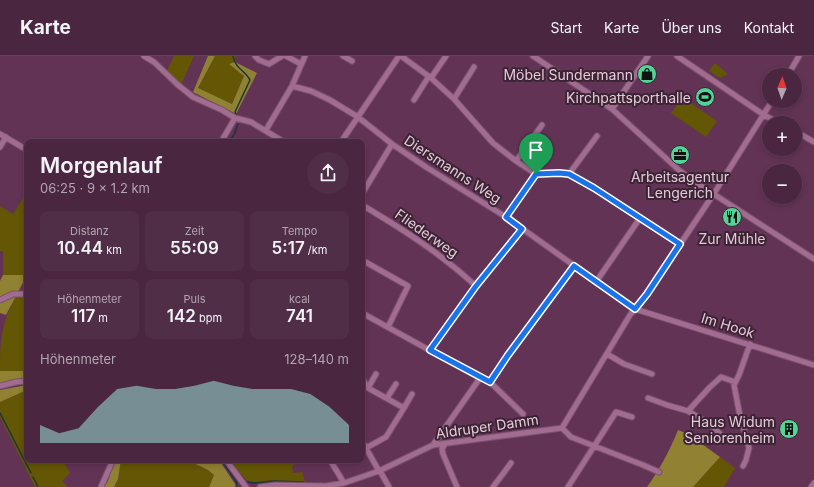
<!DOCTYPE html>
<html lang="de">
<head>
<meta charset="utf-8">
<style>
	:root { --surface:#4a2640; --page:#512e47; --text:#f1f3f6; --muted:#b2a5b1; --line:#614359; --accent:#8bbbb9 }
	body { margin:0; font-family:Inter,sans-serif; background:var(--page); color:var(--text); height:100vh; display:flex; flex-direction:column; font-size:15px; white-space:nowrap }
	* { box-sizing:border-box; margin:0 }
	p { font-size:13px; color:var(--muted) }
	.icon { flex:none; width:22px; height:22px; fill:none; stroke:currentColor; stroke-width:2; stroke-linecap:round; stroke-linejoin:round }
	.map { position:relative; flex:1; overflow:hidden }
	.drawer { position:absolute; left:24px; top:83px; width:341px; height:324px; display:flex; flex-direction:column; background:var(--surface); border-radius:8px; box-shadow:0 2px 6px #0003,0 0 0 1px var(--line) }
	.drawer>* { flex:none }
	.needle { width:26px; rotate:2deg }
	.fabs { position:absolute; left:762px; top:12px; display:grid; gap:8px }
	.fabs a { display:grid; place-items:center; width:40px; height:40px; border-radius:50%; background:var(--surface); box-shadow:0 2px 6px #0003,0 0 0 1px var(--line); font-size:20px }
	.pin { position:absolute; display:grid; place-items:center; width:34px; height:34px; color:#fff; margin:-41px -17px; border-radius:50% 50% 50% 0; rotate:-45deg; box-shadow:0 0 4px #0007 }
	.pin .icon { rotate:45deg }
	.round { display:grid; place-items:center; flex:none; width:42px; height:42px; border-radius:21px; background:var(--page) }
	.overview { display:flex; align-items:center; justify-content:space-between; height:68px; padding:0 16px }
	h1 { font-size:22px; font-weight:600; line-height:30px }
	.stats { display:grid; grid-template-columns:repeat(3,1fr); gap:6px; height:68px; padding:4px 16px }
	.stats div { display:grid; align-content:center; border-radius:8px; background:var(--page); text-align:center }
	.stats b { font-size:17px; font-weight:600 }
	.stats small { font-size:11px; font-weight:400 }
	.stats p { font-size:11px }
	.chart { height:112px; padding:8px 16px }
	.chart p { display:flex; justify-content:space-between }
	.chart svg { width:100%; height:72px; margin-top:4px; fill:var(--accent); opacity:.7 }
	header { display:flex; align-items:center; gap:24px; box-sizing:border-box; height:56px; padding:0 20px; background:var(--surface); border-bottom:1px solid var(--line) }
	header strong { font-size:19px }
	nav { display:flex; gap:22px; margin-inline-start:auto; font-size:14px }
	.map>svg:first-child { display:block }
	.green { fill:#635604 }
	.forest { fill:#908232 }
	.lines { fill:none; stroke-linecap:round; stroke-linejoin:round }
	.stream { stroke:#1d363d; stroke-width:1.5 }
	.minor-casing { stroke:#79516e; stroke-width:7 }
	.minor { stroke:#a16c90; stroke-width:5 }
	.route-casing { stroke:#fff; stroke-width:8 }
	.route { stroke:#1a73e8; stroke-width:5 }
	.labels { text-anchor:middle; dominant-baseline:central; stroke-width:4; stroke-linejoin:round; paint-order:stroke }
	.poi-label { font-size:14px; fill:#e6c8db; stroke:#3b2433; text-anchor:end }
	.street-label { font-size:14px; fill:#e6c8db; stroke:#3b2433 }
</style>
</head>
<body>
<header>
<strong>Karte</strong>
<nav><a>Start</a><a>Karte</a><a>Über uns</a><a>Kontakt</a></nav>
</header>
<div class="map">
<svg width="814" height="431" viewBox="0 0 814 431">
	<rect width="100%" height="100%" fill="#633355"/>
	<path class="green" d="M174,0h20l-13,29 -14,-14z
		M215,0h20l1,6 -6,2 14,12 -12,28 -34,-15z
		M715,7l13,11 -8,4 -11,-7z
		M683,42l34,23 -11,16 -35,-24z
		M27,136v83h-24v-24h-3v-45l13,8z
		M16,240h11v75h-27c0,-32 1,-46 16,-75z
		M27,334v70h38l-1,2 6,11 -8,8 6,6h-33l-35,-70v-15z
		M720,401l15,11 -11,19h-31z
		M121,404h66l21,10 6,5 -5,12h-95l4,-8z
		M231,404h66l1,2 -6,4 1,7 9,-1 3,9c-12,0 -45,3 -56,0 -6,-2 -15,-15 -18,-21z"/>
	<path class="forest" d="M208,0h7l-17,32 34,16 12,-28 -15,-12 6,-2 22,11 -21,41 -43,-22z
		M3,219h24l-21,40 -6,-2v-32z
		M0,315h27v8l-27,5z
		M27,329v5l-27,12v-12z
		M678,374l10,4 32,23 -27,30h-46c13,-18 23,-37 31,-57z
		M115,404h6l-3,19 -4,8h-10l4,-6z
		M187,404h32l18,27h-28l5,-12 -6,-5z"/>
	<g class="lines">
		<path class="stream" d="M233,0c3,14 12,14 17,24l-15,32 1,2
			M229,86l6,-9 1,-4 2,-5
			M0,357l31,60
			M222,404l15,23 -1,4
			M33,421l5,10
			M248,426l5,1 20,-2 30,1"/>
		<g class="minor-casing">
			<path id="minor" d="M144,0l10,6 24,23 15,12 29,13 13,8 16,4 33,20
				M255,0l4,4 10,4 13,-8
				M286,0l15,8
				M343,0l9,5
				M401,0l30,22 23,21 39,44 23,18 20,13 23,-1 10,1 25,14 86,56
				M533,0l79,53 68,62 15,11 119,77
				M677,0l87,59 15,8
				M788,19l11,-19
				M431,22l15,-22
				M292,30l19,5 19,9 28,17 34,27 34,23 80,50 129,92 179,56
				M454,43l20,-32
				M414,44l15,-24
				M612,53l36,-53
				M266,74l26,-44 13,-30
				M795,75l19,11
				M0,78l27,16
				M221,86l14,-24
				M341,86l58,-86
				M0,91l6,-10
				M516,105l26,-36
				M569,118l28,-38
				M362,138l30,-50
				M362,149c42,25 78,48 114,81
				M506,161l30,-43
				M362,204l46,26 -20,41
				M596,226l44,-64
				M0,244l13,-6h14
				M362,257l118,65 10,4 33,32
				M430,295l46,-65 46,-57
				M607,298l17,10 28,10
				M362,322l6,10 36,20 -18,29 -20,11
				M490,326l18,-27 66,-88
				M0,330l16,-4 11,-1
				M368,332l8,-14
				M387,342l9,-14
				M648,342l19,7 21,6 21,-23 12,-11 14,5
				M404,352l8,-14
				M688,355l23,14 9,9
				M562,372l9,9 72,28 16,7
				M362,385l17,30
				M445,388l-3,5 1,5 14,33
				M433,389l47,-67
				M226,404l20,27
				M330,404l14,23
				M743,410l3,-6 3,-12 -9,-32 -6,-31 5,-10 11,-31
				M380,415l9,16
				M101,431l12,-27
				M260,431l15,-2 51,1 18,-3 35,-12 54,-26 129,-17 68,-113 17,-21 66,-99 59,-94
				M493,431l18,-24
				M568,431l48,-75 16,5
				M811,431l3,-4"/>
		</g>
		<use href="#minor" class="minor"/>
	</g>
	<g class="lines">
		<g class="route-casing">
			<path id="route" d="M559,117l10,1 25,14 86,56 -33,50 -12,15 -61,-43 -66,89 -18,27 -60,-32 46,-64 46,-57 -16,-12 30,-43z"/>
		</g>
		<use href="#route" class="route"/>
	</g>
	<defs>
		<g id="shop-disc" transform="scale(1)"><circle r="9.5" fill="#53d396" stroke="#3b2433"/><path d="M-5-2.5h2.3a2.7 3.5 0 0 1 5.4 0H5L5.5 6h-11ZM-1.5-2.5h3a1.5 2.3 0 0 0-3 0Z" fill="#111"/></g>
		<g id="stadium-disc" transform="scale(1)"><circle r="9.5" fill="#53d396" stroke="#3b2433"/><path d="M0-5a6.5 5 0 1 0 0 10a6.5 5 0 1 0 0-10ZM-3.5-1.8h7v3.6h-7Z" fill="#111"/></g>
		<g id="office-disc" transform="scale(1)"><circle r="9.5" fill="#53d396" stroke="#3b2433"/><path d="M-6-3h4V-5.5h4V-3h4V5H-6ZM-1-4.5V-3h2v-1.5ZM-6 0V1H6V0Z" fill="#111"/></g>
		<g id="restaurant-disc" transform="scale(1)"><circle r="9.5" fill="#53d396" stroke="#3b2433"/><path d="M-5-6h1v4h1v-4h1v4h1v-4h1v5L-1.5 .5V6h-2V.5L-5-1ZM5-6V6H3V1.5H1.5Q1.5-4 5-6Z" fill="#111"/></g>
		<g id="building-disc" transform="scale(1)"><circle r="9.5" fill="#53d396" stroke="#3b2433"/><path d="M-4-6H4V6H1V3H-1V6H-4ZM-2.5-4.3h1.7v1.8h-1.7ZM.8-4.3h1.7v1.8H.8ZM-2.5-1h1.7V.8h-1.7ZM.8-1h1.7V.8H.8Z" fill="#111"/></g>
	</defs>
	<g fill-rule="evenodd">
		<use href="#shop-disc" x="647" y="18"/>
		<use href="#stadium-disc" x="705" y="41"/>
		<use href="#office-disc" x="680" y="99"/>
		<use href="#restaurant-disc" x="732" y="161"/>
		<use href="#building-disc" x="789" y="373"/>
	</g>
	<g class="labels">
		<g class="poi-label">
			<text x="633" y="18">Möbel Sundermann</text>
			<text x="691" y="41">Kirchpattsporthalle</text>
			<text x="680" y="120" text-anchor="middle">Arbeitsagentur<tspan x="680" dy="16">Lengerich</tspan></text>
			<text x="732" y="182" text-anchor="middle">Zur Mühle</text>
			<text x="775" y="365">Haus Widum<tspan x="775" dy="16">Seniorenheim</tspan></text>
		</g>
		<g class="street-label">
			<text transform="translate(453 113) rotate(33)">Diersmanns Weg</text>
			<text transform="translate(427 177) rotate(35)">Fliederweg</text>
			<text transform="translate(728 269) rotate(17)">Im Hook</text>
			<text transform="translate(487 370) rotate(-8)">Aldruper Damm</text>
		</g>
	</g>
</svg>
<div class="fabs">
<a><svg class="needle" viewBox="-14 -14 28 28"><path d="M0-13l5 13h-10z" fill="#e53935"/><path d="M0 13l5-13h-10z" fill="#b2a5b1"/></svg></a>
<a>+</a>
<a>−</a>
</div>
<div class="pin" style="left:536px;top:118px;background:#1e9e55"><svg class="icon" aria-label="arrive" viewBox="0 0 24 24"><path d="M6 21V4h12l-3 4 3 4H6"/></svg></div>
<section class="drawer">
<div class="overview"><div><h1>Morgenlauf</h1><p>06:25 · 9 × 1.2 km</p></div><a class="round"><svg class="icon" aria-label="share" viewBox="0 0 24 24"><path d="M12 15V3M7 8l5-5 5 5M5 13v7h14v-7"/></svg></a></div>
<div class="stats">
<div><p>Distanz</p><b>10.44<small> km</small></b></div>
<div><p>Zeit</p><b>55:09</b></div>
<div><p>Tempo</p><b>5:17<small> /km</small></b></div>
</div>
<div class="stats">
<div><p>Höhenmeter</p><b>117<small> m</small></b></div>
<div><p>Puls</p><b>142<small> bpm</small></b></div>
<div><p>kcal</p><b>741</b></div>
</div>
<div class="chart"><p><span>Höhenmeter</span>128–140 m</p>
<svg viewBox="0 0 160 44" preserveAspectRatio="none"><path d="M0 44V33L10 38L20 35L30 22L40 11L50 9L60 11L70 11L80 9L90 6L100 9L110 11L120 11L130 11L140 14L150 22L160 33V44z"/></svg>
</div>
</section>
</div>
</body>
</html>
